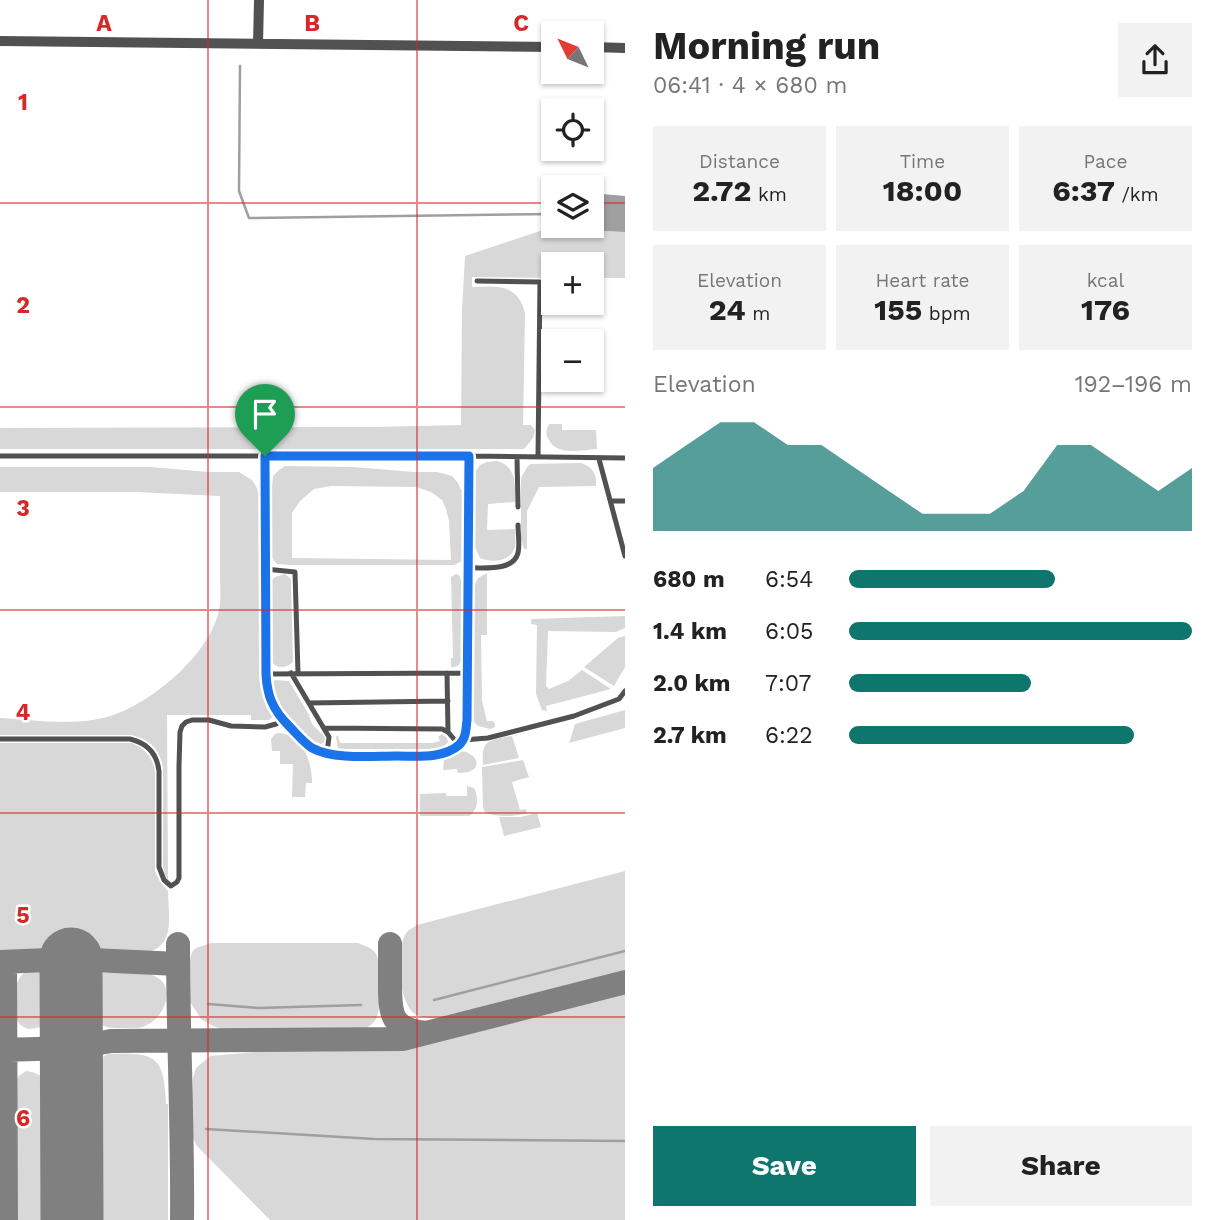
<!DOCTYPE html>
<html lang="en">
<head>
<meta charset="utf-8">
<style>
	:root { --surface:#fff; --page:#f2f2f2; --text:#222; --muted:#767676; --accent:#0f766e }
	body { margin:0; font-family:"Work Sans",sans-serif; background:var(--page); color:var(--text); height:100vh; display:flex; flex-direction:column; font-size:26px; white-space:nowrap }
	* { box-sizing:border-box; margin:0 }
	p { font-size:23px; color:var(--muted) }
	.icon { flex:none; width:38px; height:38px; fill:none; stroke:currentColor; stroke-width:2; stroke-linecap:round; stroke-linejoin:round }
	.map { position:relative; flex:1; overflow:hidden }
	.details { display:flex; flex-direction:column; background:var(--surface); width:595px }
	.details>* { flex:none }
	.needle { width:46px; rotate:313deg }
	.fabs { position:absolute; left:541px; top:21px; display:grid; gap:14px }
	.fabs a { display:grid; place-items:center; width:63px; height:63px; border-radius:0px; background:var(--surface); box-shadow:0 2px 5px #0004; font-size:35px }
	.pin { position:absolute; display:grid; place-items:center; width:60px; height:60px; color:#fff; margin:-72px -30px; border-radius:50% 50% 50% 0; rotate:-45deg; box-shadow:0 0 7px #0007 }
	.pin .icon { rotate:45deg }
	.round { display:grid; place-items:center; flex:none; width:74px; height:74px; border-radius:0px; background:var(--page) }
	.overview { display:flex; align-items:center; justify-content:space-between; height:119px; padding:0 28px }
	h1 { font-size:38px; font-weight:700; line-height:52px }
	.stats { display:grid; grid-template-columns:repeat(3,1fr); gap:10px; height:119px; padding:7px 28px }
	.stats div { display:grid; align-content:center; border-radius:0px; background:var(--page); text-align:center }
	.stats b { font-size:30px; font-weight:700 }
	.stats small { font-size:19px; font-weight:400 }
	.stats p { font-size:19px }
	.chart { height:196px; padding:14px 28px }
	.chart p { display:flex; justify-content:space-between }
	.chart svg { width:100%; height:126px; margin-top:7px; fill:var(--accent); opacity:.7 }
	.action { display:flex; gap:14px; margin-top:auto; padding:14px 28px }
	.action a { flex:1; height:80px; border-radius:0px; background:var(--accent); color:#fff; font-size:28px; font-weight:700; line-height:80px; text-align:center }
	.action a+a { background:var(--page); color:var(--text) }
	ul { padding:0 28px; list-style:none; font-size:23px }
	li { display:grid; grid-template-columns:112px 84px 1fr; align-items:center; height:52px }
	li i { height:18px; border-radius:9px; background:var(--accent) }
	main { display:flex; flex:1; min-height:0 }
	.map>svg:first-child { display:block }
	.green { fill:#d8d8d8; fill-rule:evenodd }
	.water { fill:#9f9f9f }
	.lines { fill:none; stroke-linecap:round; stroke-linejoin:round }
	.stream { stroke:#9f9f9f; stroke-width:2.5 }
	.taxiway { stroke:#808080; stroke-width:24 }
	.runway { stroke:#808080; stroke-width:63 }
	.lane { stroke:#515151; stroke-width:5 }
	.street { stroke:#515151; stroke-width:10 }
	.route-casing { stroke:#fff; stroke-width:14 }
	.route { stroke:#1a73e8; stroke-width:9 }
	.grid { fill:none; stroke:#d62828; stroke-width:2; stroke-opacity:0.55 }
	.grid-label { font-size:23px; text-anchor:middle; font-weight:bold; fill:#d62828; stroke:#fff; stroke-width:5; stroke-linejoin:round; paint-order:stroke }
</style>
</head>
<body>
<main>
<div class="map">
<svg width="625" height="1220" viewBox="0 0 625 1220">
	<rect width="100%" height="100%" fill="#fff"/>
	<path class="green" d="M553,218v8h10l2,3 60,3v46h-33v-14h-39v14l-81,-1v10c26,-1 46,-3 53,26l-2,112h8l4,5 -2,8 -9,11h-524v-21l372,-1 89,-2 1,-114 3,-55 84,-28z
		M549,424h13v6h34l1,19c-16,1 -40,7 -48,-9 -4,-6 -3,-10 0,-16z
		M497,461c20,6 18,24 18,41l-27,2 -1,26 28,-1c0,6 1,12 0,18 -5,15 -22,16 -35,11l-7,-15v-68l7,-10 7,-3z
		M581,463c12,4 16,11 15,23l-57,1 -12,24v38h-3l-3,-11v-60l6,-11 4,-3z
		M285,466l68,1 61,5h23l15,4 6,7 3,7h3l-2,71 -8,4h-163l-14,-1 -7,-8 1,-59 2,-21 6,-6zM331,486l85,1 15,5 11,8 4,9 3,12 2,39 -159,-2v-45l8,-12 14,-12z
		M0,467h151l57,5h31l13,8 5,8 2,9h2l-1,177 7,32 6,10 -4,4h-18v-5h-84l1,165 -3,-5 -2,-9v-99c-4,-19 -14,-28 -32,-32h-131v-17c34,2 75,8 107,-1 44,-12 108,-66 113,-113 1,-11 0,-22 0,-32 0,-26 0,-51 0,-76l-84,-4h-136z
		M487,573v62h-6l1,66 5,20h6l2,3v3l-5,2 -12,-3 -4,-4 -2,-51v-81l6,-12z
		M285,574l6,5v4l2,79c-6,5 -14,8 -20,1l-2,-9v-73l4,-4z
		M456,574l3,1 3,7 1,77c-3,5 -6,9 -12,8v-9h2l-2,-81z
		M625,616v12l-9,4 -68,-1 -2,55 3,3 19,-8 14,-11 29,19 -65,17 1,5 -5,-1 -6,-16 1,-69 -6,-1v-5z
		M625,636v31l-11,19 -30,-19 34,-29z
		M275,680l14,1 20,34 3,9 13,13 -1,5 -3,2c-14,-4 -35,-25 -43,-38 -3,-7 -5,-14 -6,-22z
		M625,710v18l-56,15 2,-5 4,-14z
		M278,733c25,1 34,29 34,50h-6l-1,14h-13l1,-33h-13v-13h-8l-1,-12 4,-5z
		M442,734l5,4 1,4 -5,5 -10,2h-95l-2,-12 2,-2 2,8h92l8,-2 -2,-4z
		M512,736l7,22 -36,7c-2,-25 6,-25 29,-29z
		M0,743h132c14,6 21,15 23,29v99l4,9 9,11c0,23 8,53 -19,61h-149z
		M460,751c21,2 24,23 -2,22l-1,-4 -14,1 1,-11z
		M523,760l6,17 -17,5 8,28 6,-1 1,4c-12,4 -30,4 -42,0l-2,-6 -1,-40z
		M467,786l7,2c5,9 4,23 -5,28h-49v-22l26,-1v3h21z
		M537,813l4,14 -37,9 -5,-19h22z
		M625,871v99l-184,49c-8,-1 -18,0 -26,-5 -17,-12 -19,-62 -10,-79 2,-5 8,-7 12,-10z
		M211,943h147c6,3 14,4 18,11 6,11 6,54 0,65 -3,5 -8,8 -12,10h-142l-9,-3 -12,-7 -12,-19v-37l3,-11 4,-4z
		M35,969c19,3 20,14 19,30 0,20 -4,29 -26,30 -5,-2 -10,-5 -12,-11 -5,-12 -2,-38 8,-45 4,-3 7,-3 11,-4z
		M104,973c22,0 68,-8 62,27 -2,10 -9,20 -19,25 -6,4 -13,3 -21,3 -9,0 -18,1 -26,-4 -14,-8 -19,-29 -9,-42 3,-4 9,-7 13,-9z
		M625,992v228h-355l-73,-74 -8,-16v-26l2,-1 2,-25 3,-10 14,-12 56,-5 138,-1z
		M108,1054c47,-1 56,0 58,50h2v116h-81v-149l6,-9z
		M26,1071c19,2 25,16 29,33v116h-40v-137l4,-7z"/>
	<path class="water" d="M602,194l23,2v36l-60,-3 -2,-3h29v-29z"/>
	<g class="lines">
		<path class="stream" d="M240,66l-1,125 10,27 304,-4
			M434,1000l191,-49
			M208,1004l50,4 103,-3
			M206,1129l168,10 251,2"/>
		<path class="taxiway" d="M178,944c0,92 5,184 4,276
			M390,944c0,13 0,26 0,39 0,30 0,47 37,50
			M0,962l71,-3 107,5
			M5,962l1,258
			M0,1050l72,-2 39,-7 292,-2 222,-57"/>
		<path class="runway" d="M71,959l1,261"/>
		<path class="lane" d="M477,281l63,1 -2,175
			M0,456h469l156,2
			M265,456l1,218c1,22 7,36 23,52 7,7 14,16 23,22 22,12 61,8 85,8 20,0 46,3 62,-11 7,-6 7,-16 8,-25l2,-264
			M517,457l1,50
			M599,459l26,97
			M611,501h14
			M468,568c15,-1 45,4 50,-15 2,-8 0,-19 0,-28
			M265,569l30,3 3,101
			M291,673l38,64 -2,16
			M447,673l1,59
			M266,674l202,-1
			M309,703l139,-2
			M324,728l118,1 6,3 11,13
			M0,739h130c17,4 27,15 29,32v96l5,13 7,6 6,-4 2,-4v-112l1,-34 2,-6 4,-4 6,-2h17l22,6 34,1 11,-3 7,-4
			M463,740l25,-2 86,-22 45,-17 6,-8"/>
		<path class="street" d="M0,41l553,6
			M258,44l1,-44
			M592,47l33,1"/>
	</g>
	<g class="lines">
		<g class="route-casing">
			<path id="route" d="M265,456h204l-2,264c-1,9 -1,19 -8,25 -16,14 -42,11 -62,11 -24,0 -63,4 -85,-8 -9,-6 -16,-15 -23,-22 -16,-16 -22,-30 -23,-52z"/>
		</g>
		<use href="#route" class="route"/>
	</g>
	<path class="grid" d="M208,0v1220M417,0v1220M0,203h553M592,203h33M0,407h625M0,610h625M0,813h625M0,1017h625"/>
	<g class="grid-label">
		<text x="104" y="31">A</text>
		<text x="312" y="31">B</text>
		<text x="521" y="31">C</text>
		<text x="23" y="110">1</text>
		<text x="23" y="313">2</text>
		<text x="23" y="516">3</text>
		<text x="23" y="720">4</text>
		<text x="23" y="923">5</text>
		<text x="23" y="1126">6</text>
	</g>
</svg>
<div class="fabs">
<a><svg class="needle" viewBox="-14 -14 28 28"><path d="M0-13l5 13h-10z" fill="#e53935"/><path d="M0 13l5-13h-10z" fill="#767676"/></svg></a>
<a><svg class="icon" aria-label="locate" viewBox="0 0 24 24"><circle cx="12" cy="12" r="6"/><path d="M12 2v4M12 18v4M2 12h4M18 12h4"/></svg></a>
<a><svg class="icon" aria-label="layers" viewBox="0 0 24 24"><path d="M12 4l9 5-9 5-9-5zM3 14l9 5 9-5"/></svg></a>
<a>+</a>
<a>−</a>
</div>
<div class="pin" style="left:265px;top:456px;background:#1e9e55"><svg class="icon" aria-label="arrive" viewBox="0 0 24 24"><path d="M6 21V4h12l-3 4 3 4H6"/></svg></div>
</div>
<section class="details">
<div class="overview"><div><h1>Morning run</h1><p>06:41 · 4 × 680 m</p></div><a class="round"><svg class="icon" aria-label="share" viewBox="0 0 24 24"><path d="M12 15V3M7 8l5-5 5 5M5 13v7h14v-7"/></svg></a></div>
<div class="stats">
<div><p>Distance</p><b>2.72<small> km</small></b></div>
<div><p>Time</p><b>18:00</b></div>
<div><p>Pace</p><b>6:37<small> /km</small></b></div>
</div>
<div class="stats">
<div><p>Elevation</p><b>24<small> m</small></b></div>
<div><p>Heart rate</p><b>155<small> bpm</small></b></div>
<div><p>kcal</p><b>176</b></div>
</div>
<div class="chart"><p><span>Elevation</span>192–196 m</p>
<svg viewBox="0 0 160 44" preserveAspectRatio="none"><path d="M0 44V22L10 14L20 6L30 6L40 14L50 14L60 22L70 30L80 38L90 38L100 38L110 30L120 14L130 14L140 22L150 30L160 22V44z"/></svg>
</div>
<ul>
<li><b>680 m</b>6:54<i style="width:60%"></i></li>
<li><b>1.4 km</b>6:05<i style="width:100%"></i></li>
<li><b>2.0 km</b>7:07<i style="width:53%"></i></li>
<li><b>2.7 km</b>6:22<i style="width:83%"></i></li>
</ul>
<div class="action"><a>Save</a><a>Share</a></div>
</section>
</main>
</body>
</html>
